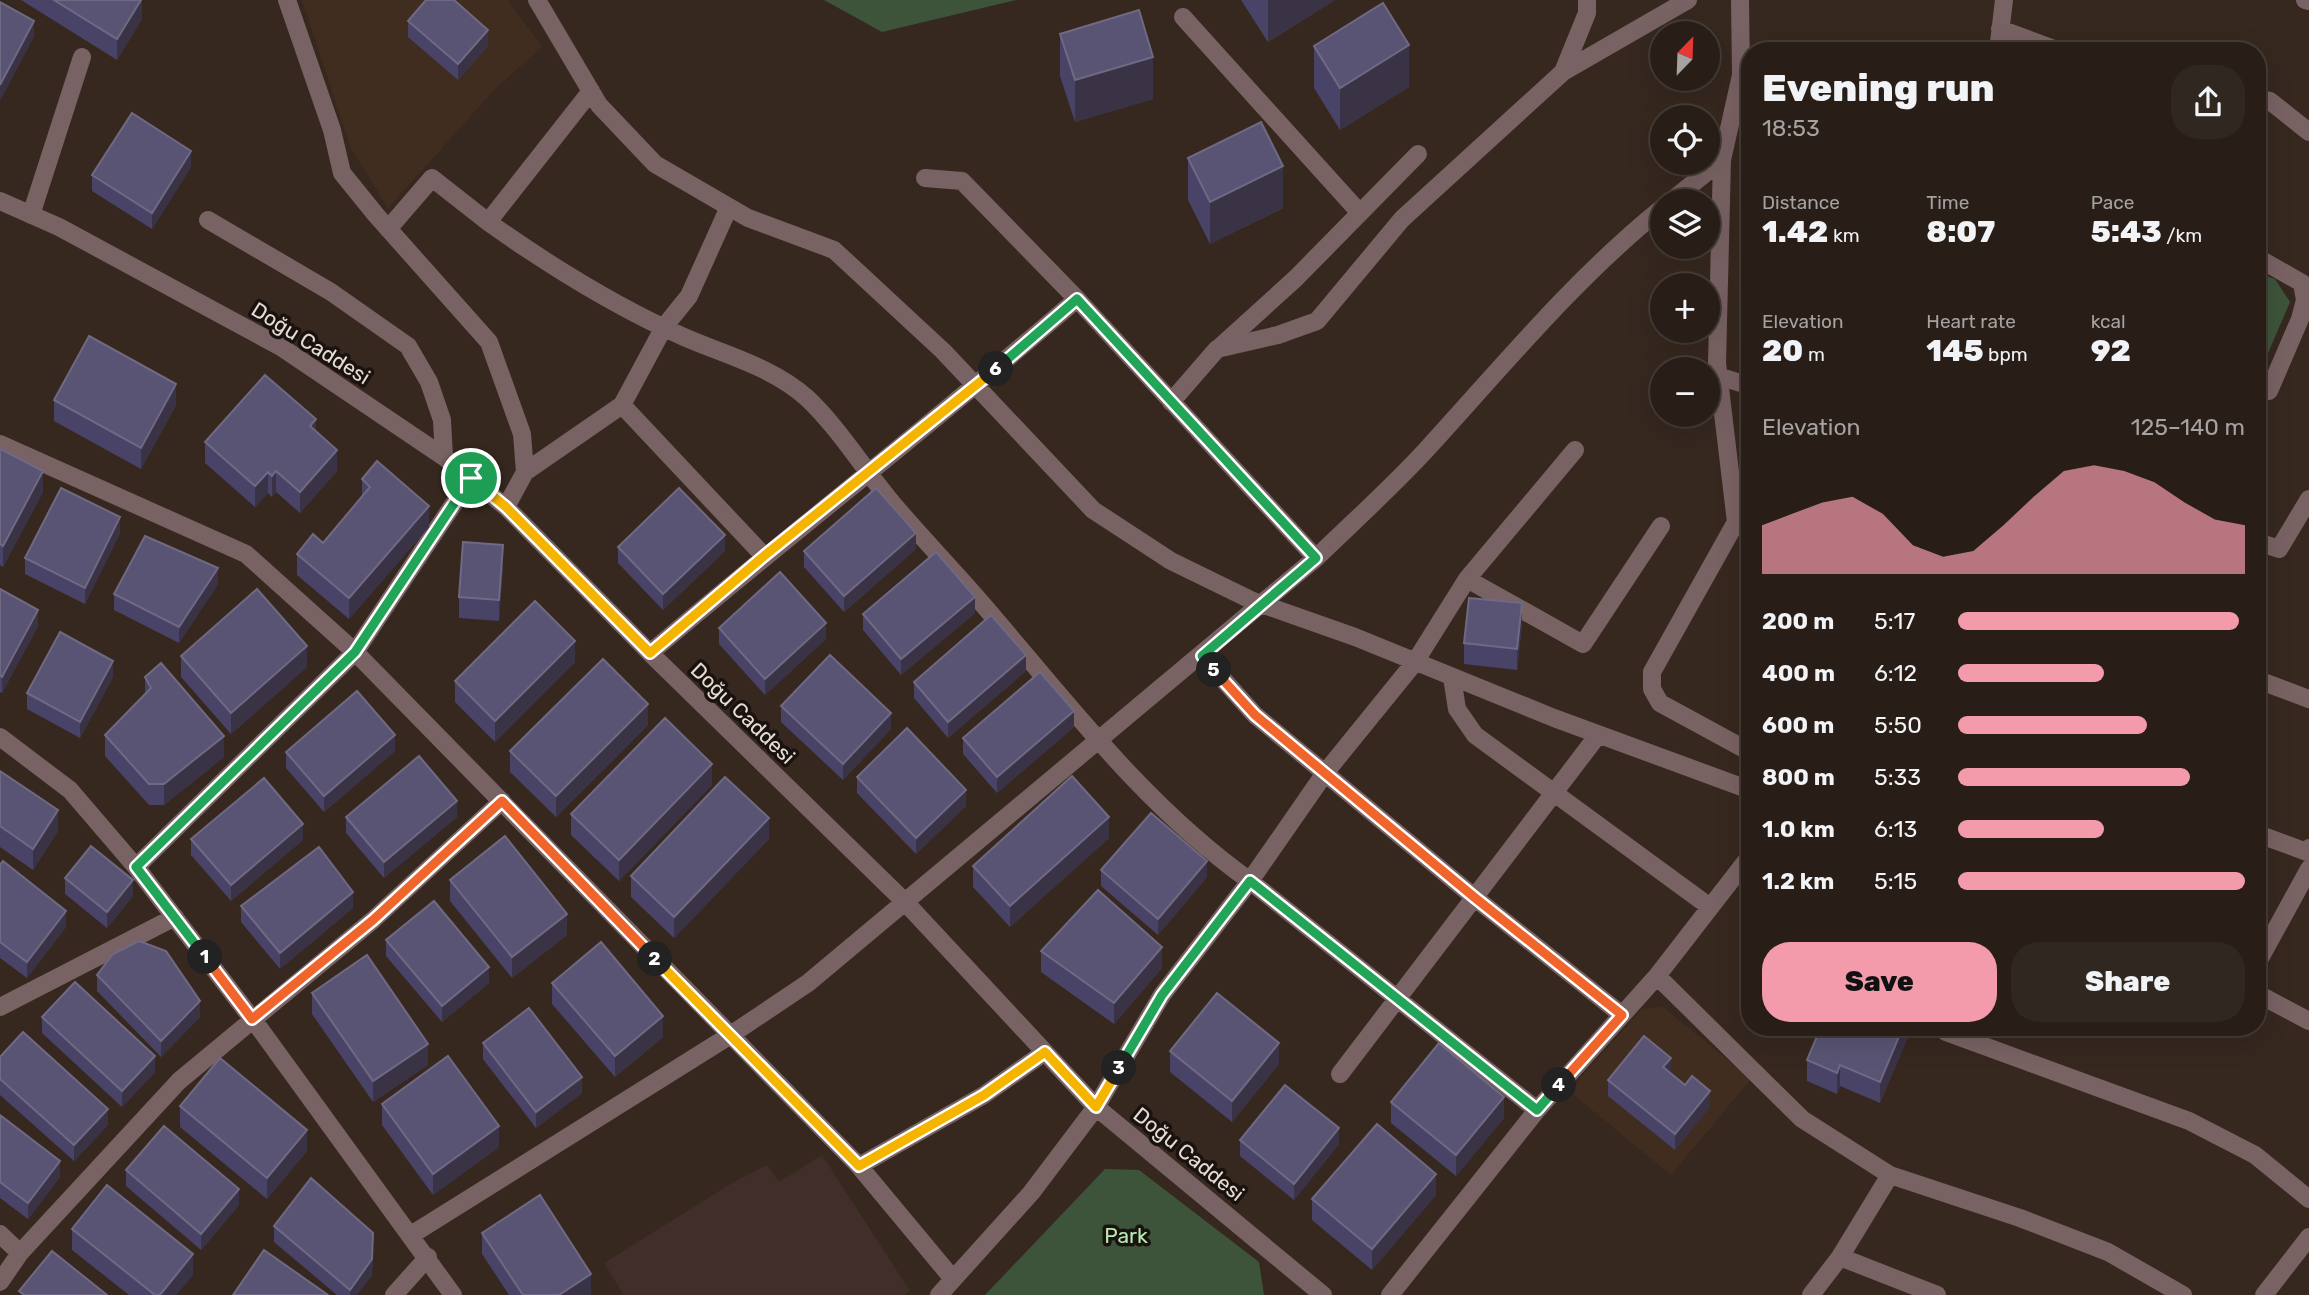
<!DOCTYPE html>
<html lang="en">
<head>
<meta charset="utf-8">
<style>
	:root { --surface:#281e17; --page:#302720; --text:#f1f3f6; --muted:#a5a2a1; --line:#443c36; --accent:#f39aab }
	body { margin:0; font-family:Rubik,sans-serif; background:var(--page); color:var(--text); height:100vh; display:flex; flex-direction:column; font-size:26px; white-space:nowrap }
	* { box-sizing:border-box; margin:0 }
	p { font-size:23px; color:var(--muted) }
	.icon { flex:none; width:38px; height:38px; fill:none; stroke:currentColor; stroke-width:2; stroke-linecap:round; stroke-linejoin:round }
	.map { position:relative; flex:1; overflow:hidden }
	.side { position:absolute; left:1741px; top:42px; width:525px; height:994px; display:flex; flex-direction:column; background:var(--surface); border-radius:28px; box-shadow:0 7px 28px #0002,0 0 0 2px var(--line) }
	.side>* { flex:none }
	.needle { width:46px; rotate:23deg }
	.fabs { position:absolute; left:1650px; top:21px; display:grid; gap:14px }
	.fabs a { display:grid; place-items:center; width:70px; height:70px; border-radius:50%; background:var(--surface); box-shadow:0 7px 28px #0002,0 0 0 2px var(--line); font-size:35px }
	.pin { position:absolute; display:grid; place-items:center; width:60px; height:60px; color:#fff; margin:-30px; border:4px solid #fff; border-radius:50%; box-shadow:0 2px 7px #0007 }
	.km { position:absolute; width:35px; height:35px; margin:-18px; border-radius:50%; background:#222; color:#fff; font-size:19px; line-height:35px; text-align:center }
	.round { display:grid; place-items:center; flex:none; width:74px; height:74px; border-radius:28px; background:var(--page) }
	.head { display:flex; align-items:center; justify-content:space-between; height:119px; padding:0 21px }
	h1 { font-size:38px; font-weight:800; line-height:52px }
	.stats { display:grid; grid-template-columns:repeat(3,1fr); gap:10px; height:119px; padding:7px 21px }
	.stats div { display:grid; align-content:center }
	.stats b { font-size:30px; font-weight:800 }
	.stats small { font-size:19px; font-weight:400 }
	.stats p { font-size:19px }
	.chart { height:196px; padding:14px 21px }
	.chart p { display:flex; justify-content:space-between }
	.chart svg { width:100%; height:126px; margin-top:7px; fill:var(--accent); opacity:.7 }
	.action { display:flex; gap:14px; margin-top:auto; padding:14px 21px }
	.action a { flex:1; height:80px; border-radius:28px; background:var(--accent); color:#111; font-size:28px; font-weight:800; line-height:80px; text-align:center }
	.action a+a { background:var(--page); color:var(--text) }
	ul { padding:0 21px; list-style:none; font-size:23px }
	li { display:grid; grid-template-columns:112px 84px 1fr; align-items:center; height:52px }
	li i { height:18px; border-radius:9px; background:var(--accent) }
	.map>svg:first-child { display:block }
	.commercial { fill:#412d2a }
	.built { fill:#412d20 }
	.green { fill:#3d543b }
	.lines { fill:none; stroke-linecap:round; stroke-linejoin:round }
	.minor { stroke:#796263; stroke-width:18 }
	.wall { fill:#484367 }
	.shaded-wall { fill:#3a3245 }
	.building { fill:#595473; stroke:#6f6983; stroke-width:2 }
	.split-1-casing { stroke:#fff; stroke-width:14 }
	.split-2-casing { stroke:#fff; stroke-width:14 }
	.split-3-casing { stroke:#fff; stroke-width:14 }
	.split-4-casing { stroke:#fff; stroke-width:14 }
	.split-5-casing { stroke:#fff; stroke-width:14 }
	.split-6-casing { stroke:#fff; stroke-width:14 }
	.split-7-casing { stroke:#fff; stroke-width:14 }
	.split-1 { stroke:#22a559; stroke-width:9 }
	.split-2 { stroke:#f0652b; stroke-width:9 }
	.split-3 { stroke:#f5b400; stroke-width:9 }
	.split-4 { stroke:#22a559; stroke-width:9 }
	.split-5 { stroke:#f0652b; stroke-width:9 }
	.split-6 { stroke:#22a559; stroke-width:9 }
	.split-7 { stroke:#f5b400; stroke-width:9 }
	.labels { text-anchor:middle; dominant-baseline:central; stroke-width:7; stroke-linejoin:round; paint-order:stroke }
	.street-label { font-size:21px; fill:#e6dcd6; stroke:#19120e }
	.park-label { font-size:21px; fill:#b6ebb1; stroke:#19120e }
</style>
</head>
<body>
<div class="map">
<svg width="2309" height="1295" viewBox="0 0 2309 1295">
	<rect width="100%" height="100%" fill="#36281f"/>
	<path class="commercial" d="M822,1155l88,136 -6,4h-280l-20,-32 128,-80 35,-18 12,17z"/>
	<path class="built" d="M302,0h206l34,47 -48,43 -106,118 -37,-60z
		M1663,1007l88,72 -80,96 -102,-84 73,-82z"/>
	<path class="green" d="M824,0h192l-134,32z
		M2258,273l17,6 15,23 -31,72z
		M1105,1169l34,1 120,92 5,33h-279z"/>
	<g class="lines">
		<path class="minor" d="M287,0l45,130 10,43 34,42 113,127 33,92 3,38 -19,35
			M537,0l62,105 56,59 93,54 86,32 109,101 150,159 78,51 82,40 102,36 199,81 196,72
			M1740,0l1,75 -19,85 -5,203 19,159 -84,150v17l8,14 90,49
			M2305,0l4,1
			M1183,17l177,196
			M2000,29l59,22
			M1998,51l6,-51
			M1563,72l24,-59v-13
			M2258,99l12,2 39,31
			M0,201l59,26 222,120 163,110 62,50 144,146 255,249 191,205 227,188
			M1671,201l51,-41
			M729,207l-40,89 -25,31 -42,78 142,151
			M31,215l51,-158
			M208,220l123,72 77,54 21,36 13,38 2,37
			M488,222c62,44 126,84 196,115 41,18 89,30 123,61 32,30 58,73 87,107 33,39 69,75 102,115 80,94 153,189 254,261l287,229
			M388,229l44,-51 56,44 103,-131
			M2258,258l44,25 3,17 -5,19 -31,72 -11,-4
			M1220,347l76,-69 122,-124
			M1718,376l32,10
			M1171,402l46,-53 61,-14 39,-14 85,-102 161,-147 125,-72
			M0,444l246,110 109,98 504,514 94,113
			M525,472l97,-67
			M2258,542l21,7 30,-50
			M1316,558c37,-36 76,-71 111,-109 76,-83 147,-170 235,-241
			M1467,579l108,-129
			M650,653c141,-120 288,-233 427,-354l-115,-118 -37,-3
			M1202,656l53,59 219,182 148,118
			M1452,677l5,32 18,26 235,172
			M2258,680l51,19
			M0,737l70,53 66,77 124,162 193,266
			M2258,834l49,18 2,-4
			M136,867l219,-215 116,-174
			M2258,962l51,-93
			M1657,976l145,143 88,56 -50,82
			M2258,994l51,27
			M0,1007l175,-90
			M1946,1032l243,89 66,34 54,44
			M1340,1074l258,-339
			M859,1166l125,-71 61,-43
			M1890,1175l130,43 88,34 75,43
			M0,1234l20,19
			M411,1235l318,-199 79,-53 508,-425 -239,-259
			M0,1282l20,-29 159,-172 194,-161 129,-119
			M394,1295l34,-38
			M939,1295l92,-102 65,-86 66,-112 88,-114 75,-108 90,-111 52,-83 116,65 78,-118
			M1390,1295l147,-185 120,-134 93,-120
			M1811,1295l29,-38 97,38
			M2264,1295l45,-58"/>
	</g>
	<path class="wall" d="M21,0h121v19l-25,41z
		M1241,0h94l-67,42z
		M408,21l80,25 -30,34 -50,-43z
		M1060,34l93,65 -78,23 -15,-46z
		M1314,46l95,41 -69,43 -26,-42z
		M1188,158l95,50 -73,36 -22,-44z
		M191,167l-39,62 -60,-38v-16z
		M54,400l122,5 -35,64 -87,-48z
		M316,431l21,40 -37,42 -24,-21 -4,5 -4,-4 -13,14 -50,-44v-21z
		M0,449l43,43 -40,75 -3,-2z
		M362,479l67,48 -80,92 -52,-44v-21l26,-11 39,-46z
		M120,533l-35,71 -60,-30v-16z
		M618,547l107,4 -62,59 -45,-47z
		M916,549l-72,63 -40,-45v-16z
		M503,566l-4,55 -40,-3v-21z
		M218,584l-39,59 -65,-33v-16z
		M0,589l38,37 -36,67 -2,-1z
		M975,613l-74,62 -38,-45v-16z
		M1522,624l-5,46 -53,-6v-21z
		M719,628l107,11 -61,56 -46,-51z
		M181,656l126,11 -76,67 -50,-57z
		M575,662l-80,80 -40,-40v-21z
		M1026,671l-78,67 -34,-40v-16z
		M113,677l-33,61 -53,-29v-16z
		M145,677l79,80 -60,48h-15l-44,-49v-21l40,-41z
		M781,706l110,23 -48,51 -62,-58z
		M648,725l-92,92 -46,-45v-21z
		M1074,727l-77,66 -34,-39v-16z
		M395,751l-71,61 -38,-44v-16z
		M0,771l58,60 -25,39 -33,-23z
		M857,777l109,29 -50,48 -59,-61z
		M712,785l-93,96 -48,-46v-21z
		M346,817h111l-73,61 -38,-45z
		M1109,838l-99,89 -37,-40v-21z
		M191,839l112,1 -72,61 -40,-46z
		M769,839l-95,99 -43,-41v-21z
		M0,865l66,62 -39,51 -27,-20z
		M1101,870l106,7 -49,58 -57,-49z
		M65,878l68,18 -26,32 -42,-34z
		M450,880l117,55 -55,43 -62,-77z
		M241,906l112,2 -73,61 -39,-47z
		M386,940l103,43 -47,39 -56,-66z
		M1041,951l121,17 -48,56 -73,-52z
		M97,975l103,42 -39,40 -64,-66z
		M552,983l111,54 -48,40 -63,-73z
		M312,993l116,72 -55,37 -61,-88z
		M42,1017l113,55 -33,35 -80,-74z
		M1912,1027l-32,76 -40,-17 -3,8 -30,-13v-21z
		M483,1043l99,50 -46,35 -53,-69z
		M1170,1051l109,13 -47,58 -62,-50z
		M0,1057l108,68 -34,36 -74,-66z
		M1671,1073l39,34 -35,43 -67,-54v-16z
		M1391,1102l113,16 -48,58 -65,-53z
		M382,1104l117,43 -66,48 -51,-70z
		M180,1106l127,45 -40,48 -87,-72z
		M0,1115l60,62 -32,42 -28,-21z
		M1240,1140l99,4 -45,56 -54,-44z
		M126,1170l113,35 -38,45 -75,-64z
		M1436,1195l-64,75 -60,-50v-21z
		M274,1226l99,23 -1,26 -15,20h-20l-63,-53z
		M72,1229l121,46 -17,20h-47l-57,-45z
		M482,1233l109,62h-82l-27,-41z"/>
	<path class="shaded-wall" d="M141,0h1v19l-25,41v-21z
		M1268,0h67l-67,42z
		M34,21v16l-34,64v-16z
		M488,30v16l-30,34v-16z
		M1409,45v42l-69,43v-42z
		M1153,57v42l-78,23v-42z
		M191,151v16l-39,62v-16z
		M1283,166v42l-73,36v-42z
		M176,384v21l-35,64v-21z
		M316,419v21l-6,-14z
		M337,450v21l-37,42v-21z
		M43,471v21l-40,75v-21z
		M276,471v21l-4,5v-21z
		M268,472v21l-13,14v-21z
		M429,506v21l-80,92v-21z
		M120,517v16l-35,71v-16z
		M916,533v16l-72,63v-16z
		M725,535v16l-62,59v-16z
		M503,545v21l-4,55v-21z
		M218,568v16l-39,59v-16z
		M975,597v16l-74,62v-16z
		M1522,603v21l-5,46v-21z
		M38,610v16l-36,67v-16z
		M826,623v16l-61,56v-16z
		M575,641v21l-80,80v-21z
		M307,646v21l-76,67v-21z
		M1026,655v16l-78,67v-16z
		M113,661v16l-33,61v-16z
		M648,704v21l-92,92v-21z
		M1074,711v16l-77,66v-16z
		M891,713v16l-48,51v-16z
		M395,735v16l-71,61v-16z
		M224,736v21l-60,48v-21z
		M712,764v21l-93,96v-21z
		M966,790v16l-50,48v-16z
		M457,801v16l-73,61v-16z
		M58,810v21l-25,39v-21z
		M1109,817v21l-99,89v-21z
		M769,818v21l-95,99v-21z
		M303,824v16l-72,61v-16z
		M1207,861v16l-49,58v-16z
		M133,880v16l-26,32v-16z
		M353,892v16l-73,61v-16z
		M66,911v16l-39,51v-16z
		M567,914v21l-55,43v-21z
		M1162,947v21l-48,56v-21z
		M489,967v16l-47,39v-16z
		M200,1001v16l-39,40v-16z
		M663,1016v21l-48,40v-21z
		M1903,1027h9l-32,76v-21z
		M1279,1043v21l-47,58v-21z
		M428,1044v21l-55,37v-21z
		M155,1056v16l-33,35v-16z
		M1671,1058v16l-8,-7z
		M1840,1065v21l-3,8v-21z
		M582,1077v16l-46,35v-16z
		M1710,1091v16l-35,43v-16z
		M1504,1097v21l-48,58v-21z
		M108,1109v16l-34,36v-16z
		M499,1126v21l-66,48v-21z
		M1339,1128v16l-45,56v-16z
		M307,1130v21l-40,48v-21z
		M60,1161v16l-32,42v-16z
		M1436,1174v21l-64,75v-21z
		M239,1189v16l-38,45v-16z
		M373,1233l-1,42 -15,20h-7v-5z
		M193,1254v21l-17,20h-16z
		M591,1274v21h-32z"/>
	<path class="building" d="M54,0h87l-24,39z
		M426,0h28l34,30 -30,34 -50,-43z
		M0,2l34,19 -34,64z
		M1383,3l26,42 -69,43 -26,-42z
		M1139,10l14,47 -78,23 -15,-46z
		M132,113l59,38 -39,62 -60,-38z
		M1261,122l22,44 -73,36 -22,-44z
		M89,336l87,48 -35,64 -87,-48z
		M265,375l51,44 -6,7 27,24 -37,42 -24,-21 -4,5 -4,-4 -13,14 -50,-44z
		M0,449l43,22 -40,75 -3,-2z
		M377,461l52,45 -80,92 -52,-44 16,-20 10,9 47,-56 -8,-8z
		M61,488l59,29 -35,71 -60,-30z
		M679,488l46,47 -62,59 -45,-47z
		M876,488l40,45 -72,63 -40,-45z
		M145,536l73,32 -39,59 -65,-33z
		M463,542l40,3 -4,55 -40,-3z
		M936,552l39,45 -74,62 -38,-45z
		M780,572l46,51 -61,56 -46,-51z
		M0,589l38,21 -36,67 -2,-1z
		M257,589l50,57 -76,67 -50,-57z
		M1469,598l53,5 -5,46 -53,-6z
		M535,601l40,40 -80,80 -40,-40z
		M991,615l35,40 -78,67 -34,-40z
		M60,632l53,29 -33,61 -53,-29z
		M830,655l61,58 -48,51 -62,-58z
		M603,659l45,45 -92,92 -46,-45z
		M161,663l63,73 -60,48h-15l-44,-49 46,-47 -6,-11z
		M1040,672l34,39 -77,66 -34,-39z
		M357,691l38,44 -71,61 -38,-44z
		M665,718l47,46 -93,96 -48,-46z
		M907,728l59,62 -50,48 -59,-61z
		M419,756l38,45 -73,61 -38,-45z
		M0,771l58,39 -25,39 -33,-23z
		M1072,776l37,41 -99,89 -37,-40z
		M725,777l44,41 -95,99 -43,-41z
		M264,778l39,46 -72,61 -40,-46z
		M1151,813l56,48 -49,58 -57,-49z
		M505,836l62,78 -55,43 -62,-77z
		M91,846l42,34 -26,32 -42,-34z
		M319,847l34,45 -73,61 -39,-47z
		M3,861l63,50 -39,51 -27,-20v-77z
		M1098,890l64,57 -48,56 -73,-52z
		M434,901l55,66 -47,39 -56,-66z
		M139,941l27,10 34,50 -39,40 -64,-66 16,-21z
		M601,942l62,74 -48,40 -63,-73z
		M367,955l61,89 -55,37 -61,-88z
		M75,982l80,74 -33,35 -80,-74z
		M1217,993l62,50 -47,58 -62,-50z
		M529,1008l53,69 -46,35 -53,-69z
		M1821,1027h82l-23,55 -40,-17 -3,8 -30,-13z
		M23,1032l85,77 -34,36 -74,-66v-22z
		M1644,1036l27,22 -8,9 22,18 7,-9 18,15 -35,43 -67,-54z
		M1439,1043l65,54 -48,58 -65,-53z
		M448,1056l51,70 -66,48 -51,-70z
		M220,1058l87,72 -40,48 -87,-72z
		M1285,1085l54,43 -45,56 -54,-44z
		M0,1115l60,46 -32,42 -28,-21z
		M1377,1124l59,50 -64,75 -60,-50z
		M164,1126l75,63 -38,45 -75,-64z
		M311,1178l62,55 -1,26 -22,31 -76,-64z
		M107,1185l86,69 -33,41h-5l-83,-66z
		M540,1195l51,79 -32,21h-36l-41,-62z
		M264,1250l64,45h-95z
		M52,1251l55,44h-83l-5,-4z"/>
	<g class="lines">
		<g class="split-1-casing">
			<path id="split-1" d="M205,957l-69,-90 219,-215 116,-174"/>
		</g>
		<g class="split-2-casing">
			<path id="split-2" d="M205,957l47,62 121,-99 129,-119 153,158"/>
		</g>
		<g class="split-3-casing">
			<path id="split-3" d="M655,959l204,207 125,-71 61,-43 51,55 23,-39"/>
		</g>
		<g class="split-4-casing">
			<path id="split-4" d="M1119,1068l43,-73 88,-114 287,229 22,-25"/>
		</g>
		<g class="split-5-casing">
			<path id="split-5" d="M1214,670l41,45 219,182 148,118 -63,70"/>
		</g>
		<g class="split-6-casing">
			<path id="split-6" d="M996,369l81,-70 239,259 -114,98 12,14"/>
		</g>
		<g class="split-7-casing">
			<path id="split-7" d="M471,478l35,29 144,146 114,-97 232,-187"/>
		</g>
		<use href="#split-1" class="split-1"/>
		<use href="#split-2" class="split-2"/>
		<use href="#split-3" class="split-3"/>
		<use href="#split-4" class="split-4"/>
		<use href="#split-5" class="split-5"/>
		<use href="#split-6" class="split-6"/>
		<use href="#split-7" class="split-7"/>
	</g>
	<g class="labels">
		<g class="street-label">
			<text transform="translate(311 343) rotate(32)">Doğu Caddesi</text>
			<text transform="translate(743 713) rotate(44)">Doğu Caddesi</text>
			<text transform="translate(1189 1154) rotate(39)">Doğu Caddesi</text>
		</g>
		<g class="park-label">
			<text x="1126" y="1235">Park</text>
		</g>
	</g>
</svg>
<div class="fabs">
<a><svg class="needle" viewBox="-14 -14 28 28"><path d="M0-13l5 13h-10z" fill="#e53935"/><path d="M0 13l5-13h-10z" fill="#a5a2a1"/></svg></a>
<a><svg class="icon" aria-label="locate" viewBox="0 0 24 24"><circle cx="12" cy="12" r="6"/><path d="M12 2v4M12 18v4M2 12h4M18 12h4"/></svg></a>
<a><svg class="icon" aria-label="layers" viewBox="0 0 24 24"><path d="M12 4l9 5-9 5-9-5zM3 14l9 5 9-5"/></svg></a>
<a>+</a>
<a>−</a>
</div>
<div class="pin" style="left:471px;top:478px;background:#1e9e55"><svg class="icon" aria-label="arrive" viewBox="0 0 24 24"><path d="M6 21V4h12l-3 4 3 4H6"/></svg></div>
<b class="km" style="left:205px;top:957px">1</b>
<b class="km" style="left:655px;top:959px">2</b>
<b class="km" style="left:1119px;top:1068px">3</b>
<b class="km" style="left:1559px;top:1085px">4</b>
<b class="km" style="left:1214px;top:670px">5</b>
<b class="km" style="left:996px;top:369px">6</b>
<section class="side">
<div class="head"><div><h1>Evening run</h1><p>18:53</p></div><a class="round"><svg class="icon" aria-label="share" viewBox="0 0 24 24"><path d="M12 15V3M7 8l5-5 5 5M5 13v7h14v-7"/></svg></a></div>
<div class="stats">
<div><p>Distance</p><b>1.42<small> km</small></b></div>
<div><p>Time</p><b>8:07</b></div>
<div><p>Pace</p><b>5:43<small> /km</small></b></div>
</div>
<div class="stats">
<div><p>Elevation</p><b>20<small> m</small></b></div>
<div><p>Heart rate</p><b>145<small> bpm</small></b></div>
<div><p>kcal</p><b>92</b></div>
</div>
<div class="chart"><p><span>Elevation</span>125–140 m</p>
<svg viewBox="0 0 160 44" preserveAspectRatio="none"><path d="M0 44V27L10 23L20 19L30 17L40 23L50 34L60 38L70 36L80 27L90 17L100 8L110 6L120 8L130 12L140 19L150 25L160 27V44z"/></svg>
</div>
<ul>
<li><b>200 m</b>5:17<i style="width:98%"></i></li>
<li><b>400 m</b>6:12<i style="width:51%"></i></li>
<li><b>600 m</b>5:50<i style="width:66%"></i></li>
<li><b>800 m</b>5:33<i style="width:81%"></i></li>
<li><b>1.0 km</b>6:13<i style="width:51%"></i></li>
<li><b>1.2 km</b>5:15<i style="width:100%"></i></li>
</ul>
<div class="action"><a>Save</a><a>Share</a></div>
</section>
</div>
</body>
</html>
